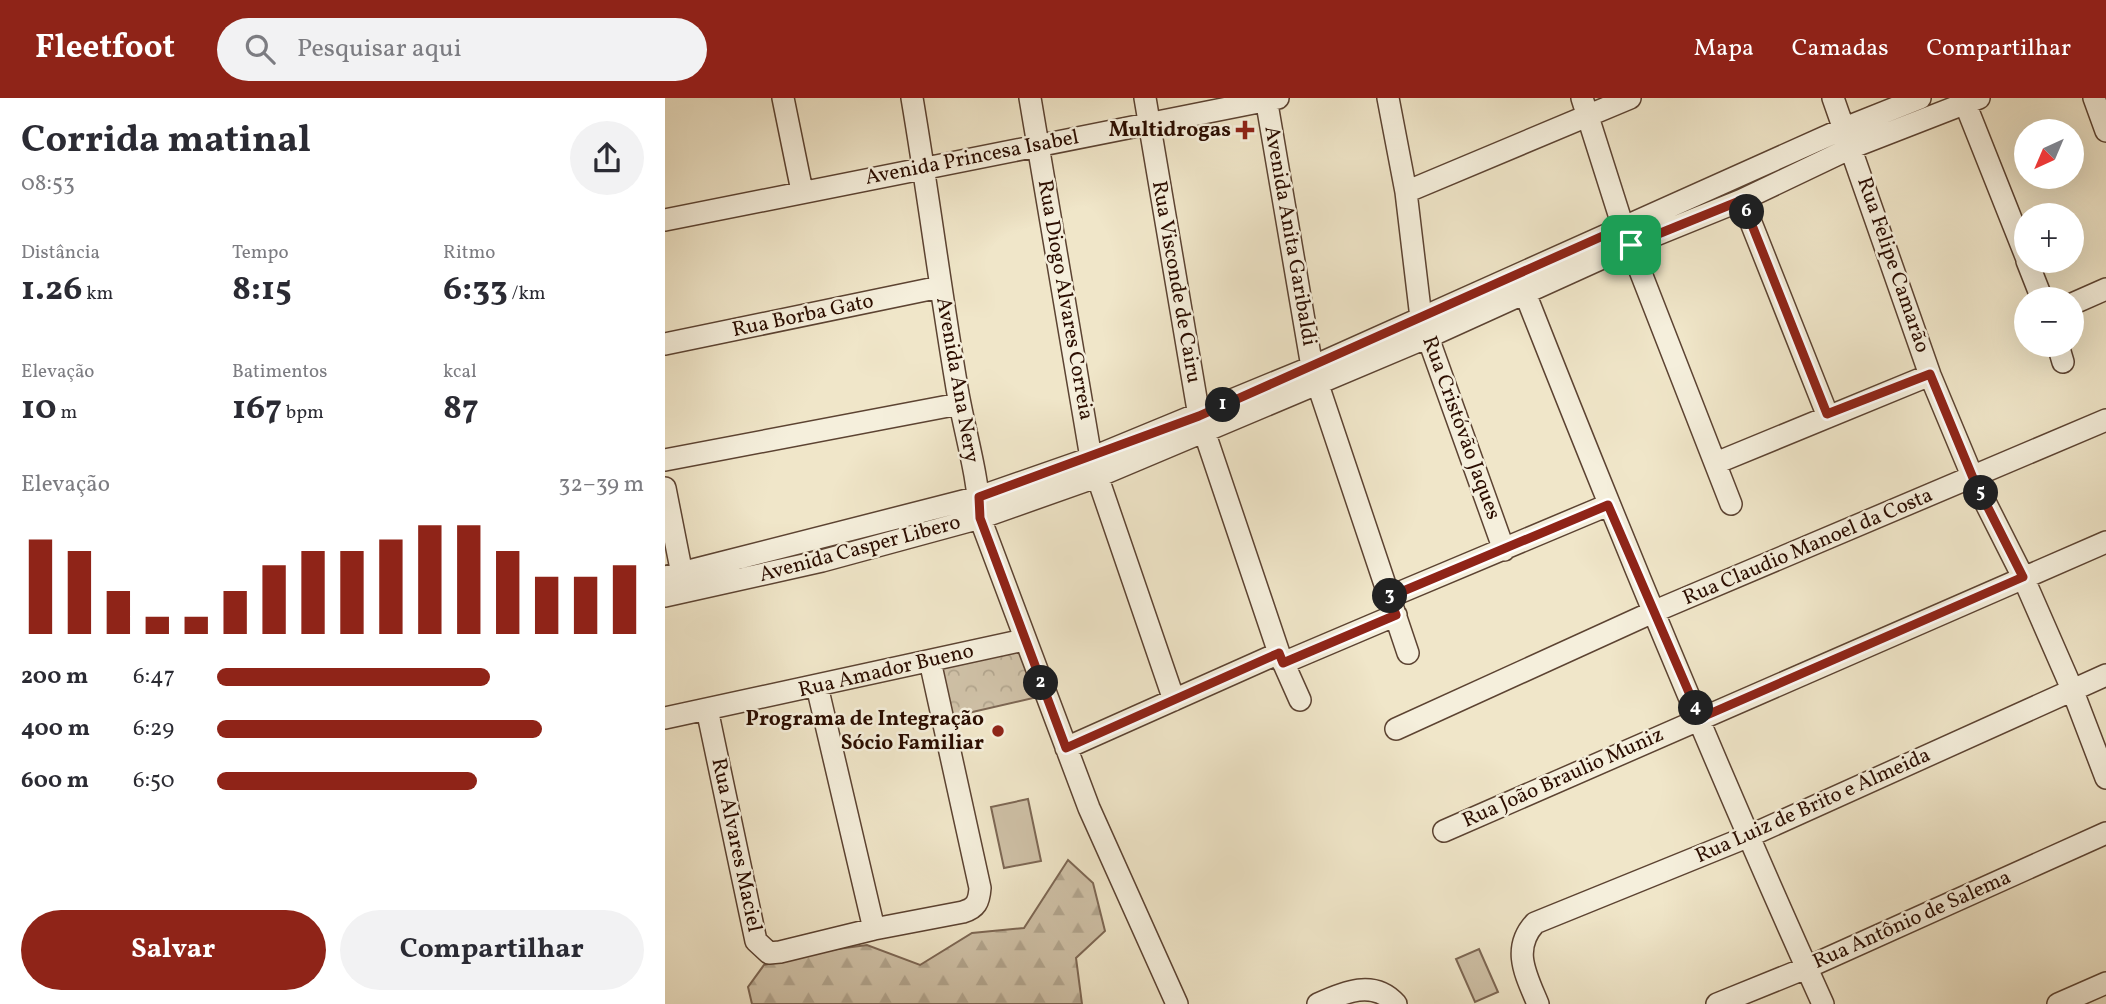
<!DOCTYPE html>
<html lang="pt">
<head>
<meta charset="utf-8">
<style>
	:root { --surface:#fff; --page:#f2f2f3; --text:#2b2b33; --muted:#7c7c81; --accent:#8f2418 }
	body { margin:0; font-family:Vollkorn,serif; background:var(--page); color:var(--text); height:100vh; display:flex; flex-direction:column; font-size:26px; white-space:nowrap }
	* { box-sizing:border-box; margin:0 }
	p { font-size:23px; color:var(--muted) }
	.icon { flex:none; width:38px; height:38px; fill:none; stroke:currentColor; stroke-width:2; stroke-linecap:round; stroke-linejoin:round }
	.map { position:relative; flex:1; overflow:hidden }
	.panel { display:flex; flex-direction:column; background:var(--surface); width:665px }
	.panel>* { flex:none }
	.needle { width:46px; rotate:224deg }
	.fabs { position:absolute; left:1349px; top:21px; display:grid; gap:14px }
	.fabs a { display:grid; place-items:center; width:70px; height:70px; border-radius:50%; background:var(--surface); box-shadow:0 7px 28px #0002; font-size:35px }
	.pin { position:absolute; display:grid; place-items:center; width:60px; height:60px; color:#fff; margin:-30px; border-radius:14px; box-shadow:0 4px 10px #0006 }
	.km { position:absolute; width:35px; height:35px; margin:-18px; border-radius:50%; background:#222; color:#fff; font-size:19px; line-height:35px; text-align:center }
	.round { display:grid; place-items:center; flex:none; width:74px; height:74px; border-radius:37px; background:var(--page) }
	.head { display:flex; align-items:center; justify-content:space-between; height:119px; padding:0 21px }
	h1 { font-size:38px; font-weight:700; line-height:52px }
	.metrics { display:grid; grid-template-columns:repeat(3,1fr); gap:10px; height:119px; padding:7px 21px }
	.metrics div { display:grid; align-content:center }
	.metrics b { font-size:35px; font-weight:700 }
	.metrics small { font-size:19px; font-weight:400 }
	.metrics p { font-size:19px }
	.chart { height:196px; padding:14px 21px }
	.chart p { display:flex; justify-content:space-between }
	.chart svg { width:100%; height:126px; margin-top:7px; stroke:var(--accent); stroke-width:6 }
	.primary-button { display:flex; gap:14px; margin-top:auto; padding:14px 21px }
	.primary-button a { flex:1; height:80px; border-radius:42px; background:var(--accent); color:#fff; font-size:28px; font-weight:700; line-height:80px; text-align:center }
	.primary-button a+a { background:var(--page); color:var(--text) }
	ul { padding:0 21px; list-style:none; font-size:23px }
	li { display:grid; grid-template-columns:112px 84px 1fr; align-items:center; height:52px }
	li i { height:18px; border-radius:9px; background:var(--accent) }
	header { display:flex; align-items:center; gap:42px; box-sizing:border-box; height:98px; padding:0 35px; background:var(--accent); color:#fff }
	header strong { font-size:33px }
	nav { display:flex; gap:38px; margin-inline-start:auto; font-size:24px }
	.search { width:490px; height:63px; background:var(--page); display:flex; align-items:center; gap:18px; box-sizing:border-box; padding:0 24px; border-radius:38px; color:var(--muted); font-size:26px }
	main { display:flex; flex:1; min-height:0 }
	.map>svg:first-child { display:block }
	.grass { fill:#cfc1a7; stroke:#7d6754; stroke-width:2 }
	.forest { fill:url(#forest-firs); stroke:#7d6754; stroke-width:2 }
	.park { fill:url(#park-crowns); stroke:#7d6754; stroke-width:2 }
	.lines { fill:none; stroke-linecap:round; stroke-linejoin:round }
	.minor-casing { stroke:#5c4332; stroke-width:24 }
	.minor { stroke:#f5efdc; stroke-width:21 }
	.route-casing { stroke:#fff; stroke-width:14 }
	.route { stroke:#8f2418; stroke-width:9 }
	.poi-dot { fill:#8f2418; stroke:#f5efdc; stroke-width:2.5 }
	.labels { text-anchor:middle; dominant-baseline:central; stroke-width:5; stroke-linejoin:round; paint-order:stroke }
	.poi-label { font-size:21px; font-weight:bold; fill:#2b0d00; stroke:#f5efdc; text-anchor:end }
	.street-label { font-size:21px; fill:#2b0d00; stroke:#f5efdc }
</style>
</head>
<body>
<header>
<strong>Fleetfoot</strong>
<div class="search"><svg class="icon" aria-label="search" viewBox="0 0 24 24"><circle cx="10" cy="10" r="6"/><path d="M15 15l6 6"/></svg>Pesquisar aqui</div>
<nav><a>Mapa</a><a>Camadas</a><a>Compartilhar</a></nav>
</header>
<main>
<section class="panel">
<div class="head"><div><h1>Corrida matinal</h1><p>08:53</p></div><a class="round"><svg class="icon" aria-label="share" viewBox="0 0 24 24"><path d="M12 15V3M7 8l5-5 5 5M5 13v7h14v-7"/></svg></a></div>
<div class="metrics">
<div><p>Distância</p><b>1.26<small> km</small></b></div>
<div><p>Tempo</p><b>8:15</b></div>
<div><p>Ritmo</p><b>6:33<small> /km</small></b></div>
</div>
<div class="metrics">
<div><p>Elevação</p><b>10<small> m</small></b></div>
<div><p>Batimentos</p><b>167<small> bpm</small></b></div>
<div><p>kcal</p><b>87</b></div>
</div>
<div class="chart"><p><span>Elevação</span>32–39 m</p>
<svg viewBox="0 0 160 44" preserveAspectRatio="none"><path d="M5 44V11M15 44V15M25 44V29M35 44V38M45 44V38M55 44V29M65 44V20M75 44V15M85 44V15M95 44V11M105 44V6M115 44V6M125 44V15M135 44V24M145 44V24M155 44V20"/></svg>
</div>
<ul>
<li><b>200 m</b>6:47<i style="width:64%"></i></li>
<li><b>400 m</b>6:29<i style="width:76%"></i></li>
<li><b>600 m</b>6:50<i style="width:61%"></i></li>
</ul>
<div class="primary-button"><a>Salvar</a><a>Compartilhar</a></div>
</section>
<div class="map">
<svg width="1441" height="906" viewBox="0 0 1441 906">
	<defs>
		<pattern id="forest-firs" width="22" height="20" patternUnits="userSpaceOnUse" patternTransform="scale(1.75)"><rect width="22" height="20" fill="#cfc1a7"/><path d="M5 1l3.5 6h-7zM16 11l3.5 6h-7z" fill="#b2a58e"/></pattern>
		<pattern id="park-crowns" width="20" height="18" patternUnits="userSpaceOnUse" patternTransform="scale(1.75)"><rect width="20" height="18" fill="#cfc1a7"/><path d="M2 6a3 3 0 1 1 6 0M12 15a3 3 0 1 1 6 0" fill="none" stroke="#b2a58e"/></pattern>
	</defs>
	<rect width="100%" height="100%" fill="#f0e6c9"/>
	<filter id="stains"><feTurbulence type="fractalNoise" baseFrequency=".00286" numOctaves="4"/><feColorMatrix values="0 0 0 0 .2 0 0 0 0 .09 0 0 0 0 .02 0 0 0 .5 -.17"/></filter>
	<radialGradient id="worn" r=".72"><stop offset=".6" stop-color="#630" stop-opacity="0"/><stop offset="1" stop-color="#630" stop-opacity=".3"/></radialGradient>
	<path class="grass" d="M363,701l13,62 -37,7 -13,-61z
		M814,851l19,43 -23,10 -19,-43z"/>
	<path class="forest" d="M403,762l25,23 12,48 -29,27 6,46h-330l-4,-17 16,-22 51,-13 52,-7 53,20 52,-32 52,-5z"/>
	<path class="park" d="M359,542l22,55 -104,24 -12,-58z"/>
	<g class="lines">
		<g class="minor-casing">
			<path id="minor" d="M118,0l19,93
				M247,0c16,94 28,189 44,284 7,45 22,90 24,136l109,290 88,196
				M365,0l61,360 83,242
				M480,0l54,318 80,237 21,47
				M601,0l46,269 96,286
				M723,0l18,94 15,126 83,232
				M917,0l41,129 108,277
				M1168,0l97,277 43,103 50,99 49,112 34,89
				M1298,0l64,161
				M1429,0l12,33
				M741,94l224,-94
				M1077,102l85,214
				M0,122l613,-122
				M1362,163l15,38
				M860,195c94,239 192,477 298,711
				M1407,206l34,-15
				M0,246l275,-57
				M1393,247l5,17
				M0,362l294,-56
				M1051,365l214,-88
				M0,390l17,86
				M0,479l314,-80 112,-39 221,-91 533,-239 75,-30
				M0,498l157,-35 158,-43 116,-41 332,-140 203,-92 111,-45 111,-53 126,-49
				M724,499l219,-92
				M618,565l113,-48
				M152,588l57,243
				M42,611l49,232 13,12 11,-1 94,-23 89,-17c13,-4 16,-10 17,-24l-50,-227
				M0,620l359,-78
				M731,631l257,-117 453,-192
				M401,650l213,-95
				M779,733l662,-289
				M653,906c26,-12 56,-25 78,0
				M873,906c-12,-29 -27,-55 -3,-81l212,-86 359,-162
				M1052,906l89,-36 300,-135
				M1393,906l48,-21"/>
		</g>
		<use href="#minor" class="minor"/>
	</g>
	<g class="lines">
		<g class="route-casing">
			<path id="route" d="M1077,102l85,214 103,-40 43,104 50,99 -323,141 -92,-213 -219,92 7,18 -113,48 -4,-10 -213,95 -86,-230 -1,-21 220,-81 424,-189 8,18z"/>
		</g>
		<use href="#route" class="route"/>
	</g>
	<g class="poi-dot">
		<path d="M576.5 21.5h7v7h7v7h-7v7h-7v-7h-7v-7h7z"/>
		<circle cx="333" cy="633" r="7"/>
	</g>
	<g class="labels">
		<g class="poi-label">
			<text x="566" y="32">Multidrogas</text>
			<text x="319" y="621">Programa de Integração<tspan x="319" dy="24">Sócio Familiar</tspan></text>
		</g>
		<g class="street-label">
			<text transform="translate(307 60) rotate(-11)">Avenida Princesa Isabel</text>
			<text transform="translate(625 138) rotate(80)">Avenida Anita Garibaldi</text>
			<text transform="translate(1228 167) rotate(71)">Rua Felipe Camarão</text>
			<text transform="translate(511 184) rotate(80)">Rua Visconde de Cairu</text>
			<text transform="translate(400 202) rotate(80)">Rua Diogo Alvares Correia</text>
			<text transform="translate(138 218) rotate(-12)">Rua Borba Gato</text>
			<text transform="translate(292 282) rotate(80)">Avenida Ana Nery</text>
			<text transform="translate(796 330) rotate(70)">Rua Cristóvão Jaques</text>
			<text transform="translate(1143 449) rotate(-23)">Rua Claudio Manoel da Costa</text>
			<text transform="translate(195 451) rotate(-15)">Avenida Casper Libero</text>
			<text transform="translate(221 573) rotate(-13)">Rua Amador Bueno</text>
			<text transform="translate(898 680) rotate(-24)">Rua João Braulio Muniz</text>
			<text transform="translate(1148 708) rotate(-24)">Rua Luiz de Brito e Almeida</text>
			<text transform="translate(71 747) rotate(78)">Rua Alvares Maciel</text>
			<text transform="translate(1247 822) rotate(-24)">Rua Antônio de Salema</text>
		</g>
	</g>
	<rect width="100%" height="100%" filter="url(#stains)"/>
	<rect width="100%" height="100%" fill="url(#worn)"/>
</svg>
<div class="fabs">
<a><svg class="needle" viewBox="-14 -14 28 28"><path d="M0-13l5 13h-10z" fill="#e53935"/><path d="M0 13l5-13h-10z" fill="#7c7c81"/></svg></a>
<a>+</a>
<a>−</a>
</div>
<div class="pin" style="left:966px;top:147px;background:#1e9e55"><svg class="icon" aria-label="arrive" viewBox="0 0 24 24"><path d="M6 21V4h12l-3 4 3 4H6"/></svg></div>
<b class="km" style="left:558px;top:307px">1</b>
<b class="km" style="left:376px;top:585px">2</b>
<b class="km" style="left:725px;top:498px">3</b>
<b class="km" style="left:1031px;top:610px">4</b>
<b class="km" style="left:1316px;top:395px">5</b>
<b class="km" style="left:1082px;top:114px">6</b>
</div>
</main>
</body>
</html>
